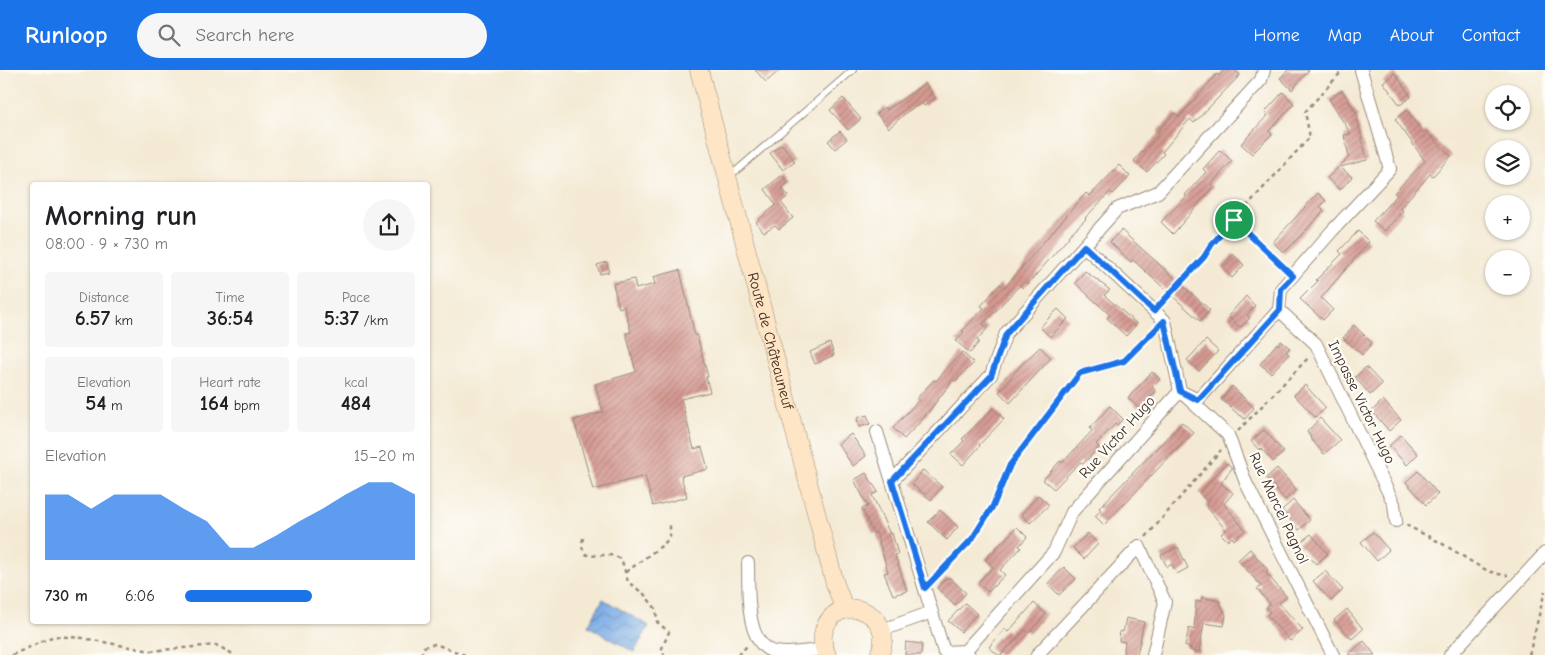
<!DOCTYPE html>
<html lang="en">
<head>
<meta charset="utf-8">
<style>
	:root { --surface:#fff; --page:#f6f6f6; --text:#202124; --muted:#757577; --accent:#1a73e8 }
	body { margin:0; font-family:"Comic Neue",sans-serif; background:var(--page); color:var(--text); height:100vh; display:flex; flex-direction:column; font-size:19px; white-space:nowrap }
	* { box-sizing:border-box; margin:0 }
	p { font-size:16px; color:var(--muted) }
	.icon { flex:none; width:28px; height:28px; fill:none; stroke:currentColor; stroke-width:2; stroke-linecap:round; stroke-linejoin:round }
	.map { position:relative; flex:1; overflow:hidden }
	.sheet { position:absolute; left:30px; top:112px; width:400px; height:442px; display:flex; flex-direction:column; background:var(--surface); border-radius:5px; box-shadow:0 1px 4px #0004 }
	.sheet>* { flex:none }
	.controls { position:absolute; left:1485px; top:15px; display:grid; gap:10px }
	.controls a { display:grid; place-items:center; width:45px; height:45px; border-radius:50%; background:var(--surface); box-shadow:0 1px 4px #0004; font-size:25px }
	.pin { position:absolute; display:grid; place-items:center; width:42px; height:42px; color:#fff; margin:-21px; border:2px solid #fff; border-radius:50%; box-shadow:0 1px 5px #0007 }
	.round { display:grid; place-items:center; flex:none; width:52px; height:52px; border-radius:26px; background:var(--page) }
	.overview { display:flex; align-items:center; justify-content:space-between; height:85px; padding:0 15px }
	h1 { font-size:28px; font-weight:700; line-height:38px }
	.stats { display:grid; grid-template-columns:repeat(3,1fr); gap:8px; height:85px; padding:5px 15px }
	.stats div { display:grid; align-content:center; border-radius:5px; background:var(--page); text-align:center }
	.stats b { font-size:21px; font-weight:700 }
	.stats small { font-size:14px; font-weight:400 }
	.stats p { font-size:14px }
	.chart { height:140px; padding:10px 15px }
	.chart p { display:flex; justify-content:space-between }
	.chart svg { width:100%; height:90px; margin-top:5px; fill:var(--accent); opacity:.7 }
	ul { padding:0 15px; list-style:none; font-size:16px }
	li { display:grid; grid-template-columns:80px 60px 1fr; align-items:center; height:38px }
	li i { height:12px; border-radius:6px; background:var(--accent) }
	header { display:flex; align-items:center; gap:30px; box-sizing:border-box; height:70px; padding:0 25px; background:var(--accent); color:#fff }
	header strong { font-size:24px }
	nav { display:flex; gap:28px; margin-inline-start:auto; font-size:18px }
	.search { width:350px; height:45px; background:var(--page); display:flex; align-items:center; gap:12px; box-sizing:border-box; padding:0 18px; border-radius:28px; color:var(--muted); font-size:19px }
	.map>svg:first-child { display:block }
	.water { fill:url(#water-waves); stroke:#5a6a82 }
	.building { fill:url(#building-hatch) }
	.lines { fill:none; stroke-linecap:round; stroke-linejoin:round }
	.service-casing { stroke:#988a79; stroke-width:8 }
	.minor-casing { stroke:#988a79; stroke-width:14 }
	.secondary-casing { stroke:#988a79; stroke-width:19 }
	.path { stroke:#988a79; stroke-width:2.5; stroke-dasharray:4 4; stroke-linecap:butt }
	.service { stroke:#fff; stroke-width:6 }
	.minor { stroke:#fff; stroke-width:12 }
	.secondary { stroke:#fde5c5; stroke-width:18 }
	.route-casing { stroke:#fff; stroke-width:10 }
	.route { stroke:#1a73e8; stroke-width:6 }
	.labels { text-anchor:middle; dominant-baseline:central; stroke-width:4.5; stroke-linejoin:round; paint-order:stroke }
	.street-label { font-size:15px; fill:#3b2a1e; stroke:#fdfcf7 }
</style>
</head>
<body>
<header>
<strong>Runloop</strong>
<div class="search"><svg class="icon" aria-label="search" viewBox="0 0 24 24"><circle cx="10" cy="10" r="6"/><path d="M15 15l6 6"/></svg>Search here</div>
<nav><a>Home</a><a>Map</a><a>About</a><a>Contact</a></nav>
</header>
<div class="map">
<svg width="1545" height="585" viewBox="0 0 1545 585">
	<defs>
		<pattern id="water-waves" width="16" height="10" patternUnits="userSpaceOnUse" patternTransform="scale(1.25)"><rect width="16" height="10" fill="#79abe5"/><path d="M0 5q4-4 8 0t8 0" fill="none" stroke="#648bb9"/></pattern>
		<pattern id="building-hatch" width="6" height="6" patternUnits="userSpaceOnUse" patternTransform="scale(1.25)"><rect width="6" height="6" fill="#d59a92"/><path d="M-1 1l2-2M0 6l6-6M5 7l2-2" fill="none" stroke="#ae7e77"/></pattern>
	</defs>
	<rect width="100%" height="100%" fill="#fdfcf7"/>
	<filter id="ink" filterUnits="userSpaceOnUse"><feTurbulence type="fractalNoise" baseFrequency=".02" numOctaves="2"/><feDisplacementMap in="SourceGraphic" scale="10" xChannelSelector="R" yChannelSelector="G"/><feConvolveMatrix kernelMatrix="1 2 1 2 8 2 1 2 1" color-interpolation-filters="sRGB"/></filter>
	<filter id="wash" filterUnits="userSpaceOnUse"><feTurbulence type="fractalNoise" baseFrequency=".0096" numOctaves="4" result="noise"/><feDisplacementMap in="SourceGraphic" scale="20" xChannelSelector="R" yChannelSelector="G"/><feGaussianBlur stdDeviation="1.12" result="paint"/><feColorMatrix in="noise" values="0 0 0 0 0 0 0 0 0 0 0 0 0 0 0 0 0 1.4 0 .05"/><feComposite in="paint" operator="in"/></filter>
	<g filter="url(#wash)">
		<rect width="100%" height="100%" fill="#f4ead4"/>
		<path class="water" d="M603,529l46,27 -15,26 -46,-26z"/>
		<g id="blocks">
			<path class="building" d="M755,0h25l-14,12z
				M1224,0h11l5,5 -46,48 -4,-4 -28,33 2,2 -17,18 -13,-11 25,-28 -1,-2 17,-18 4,4 38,-43 2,2z
				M1288,0h21l-17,20 -12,-12z
				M1395,3l16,24 -11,8 -17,-23z
				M925,13l10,15 -11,8 -2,-3 -14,8 -19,17 -12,-14 8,-7 2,3z
				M1342,20l17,27 -2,1 10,42 -27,7 12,10 -12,13 -13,-12 22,-21 -5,-22 7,-1 -22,-35z
				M1283,22l11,12 -25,27 3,3 -20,20 -11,-10 27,-29 -3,-3z
				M843,28l18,21 -13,11 -18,-20z
				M1407,40l16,23 3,-2 25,25 -18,20 -3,-2 -30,34 3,3 -18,20 -12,-10 24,-26 -3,-2 31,-32 -30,-42z
				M840,61l7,8 -12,10 -7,-8z
				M782,74l13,18 -12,8 -13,-17z
				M1220,80l12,11 -21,23 2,3 -40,47 -12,-12 26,-26 -2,-1 21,-23 -3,-3z
				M1119,95l11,11 -17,18 -3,-2 -25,26 1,1 -18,17 1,1 -41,47 -1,-1 -4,5 -3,-3 -37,39 5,4 -11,12 2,2 -9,11 -14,-12 8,-9 -2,-1 22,-23 -3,-2 19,-22 4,4 82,-95 4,3z
				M782,105l6,8 -6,5 6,8 -7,6 12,16 -14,11 -4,-4 -11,7 -8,-10 20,-17 -11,-16z
				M1318,123l8,8 -6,6 4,4 -40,42 -11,-11z
				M1121,160l89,80 -10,11 -67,-61 -2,2 -21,-20z
				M1358,161l11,11 -48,56 12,12 -10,10 -23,-21 18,-18 -2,-1 26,-26 -3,-3z
				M1233,184l11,11 -12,13 -10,-11z
				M607,192l2,10 -9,2 -3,-9z
				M680,200l15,66 2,-1 11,42h-2l4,15 -29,7 13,50 8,-2 6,22 -27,7 6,21 -34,9 -8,-30 -52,14 -19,-70 29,-8 -8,-28 41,-12 -10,-39 5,-1 -7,-26 -5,2 -6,-24 21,-5 2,10 19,-5 -2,-7z
				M1085,201l25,19 -6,5 33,29 -11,12 -19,-18 3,-3 -35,-32z
				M1246,226l9,10 -8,9 3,3 -9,9 -4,-2 -9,-9z
				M1058,239l10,10 -18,18 -10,-10z
				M1354,255l18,18 -10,12 -19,-17z
				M1206,270l12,11 -19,20 -12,-11z
				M1281,271l9,7 -4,4 3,2 -18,19 -11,-9 17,-21 1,2z
				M830,273l4,12 -19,9 -5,-12z
				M1040,277l11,11 -41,45 -11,-11 21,-26z
				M962,282l12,11 -19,18 -2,-1 -30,39 -19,20 -11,-11 26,-28 -2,-2 17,-18 2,1z
				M1366,297l16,17 -12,11 -15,-18z
				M1152,302l8,7 -8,8 4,4 -16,18 -12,-11z
				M1305,315l21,23 -11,9 -21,-22z
				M1232,316l22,22 -9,11 -5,-4h-1l-18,-16z
				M1383,330l18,20 -12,11 -17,-20z
				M1110,336l13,13 -6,6 -2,-1 -19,20 3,3 -16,17 -3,-2 -26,27 -11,-9 17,-19 2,2 30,-32 -2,-3z
				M993,338l11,11 -25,26 1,1 -17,19 -12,-11 13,-13 -2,-2z
				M867,345l3,9 -11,3 -2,-9z
				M1320,348l20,22 -16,14 -14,-16 1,-1 -4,-5z
				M1182,352l12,11 -19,18 -71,74 -9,-9 6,-6 -2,-2z
				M1264,360l20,22 -11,10 -12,-14 -2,2 -8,-9z
				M851,364l15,22 -13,10 -15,-22z
				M1401,365l17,19 -11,11 -18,-19z
				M1227,393l5,5 -11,15 12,10 -9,11 21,26 -11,10 -2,-3 -4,4 -7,-7 5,-4 -20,-24 2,-3 -9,-10z
				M1277,398l20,22 -12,10 -19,-22z
				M923,400l19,17 -11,13 -19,-16z
				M1418,401l20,23 -12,11 -20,-23z
				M866,403l12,19 -6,3 18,39 2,-1 6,21 -3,1 12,36 -14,4 -9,-22 4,-1 -12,-40 -3,1 -11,-24 6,-3 -14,-26z
				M1038,425l11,10 -19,18 -9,-9z
				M1293,430l17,20 -11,10 -17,-20z
				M940,440l18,17 -11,13 -19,-18z
				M1017,457l10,10 -8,9 2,2 -21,22 5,5 -17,17 -10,-10 15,-15 -8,-8z
				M1373,462l16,18 -12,11 -16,-19z
				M1088,463l10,11 -14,15 -11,-11z
				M1311,464l17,20 -12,10 -18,-20z
				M1178,477l10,21 -11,6 -5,-10 -5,3 -6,-12z
				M1250,479l18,21 -2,3 21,24 -8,6 24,27 -13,11 -23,-26 3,-3 -4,-5 4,-3 -13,-15 4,-3 -23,-26z
				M1064,497l12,12 -17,16 -11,-11z
				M1325,501l18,19 -12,11 -18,-20z
				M946,508h4l16,15 -11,12 -18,-17z
				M1202,527l17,4 7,14 -2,11 -20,-3 -5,29 -8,-1v-3l-6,-2 4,-18 5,2 2,-29 5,1z
				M965,533l12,11 -16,18 -13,-11z
				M1034,533l12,11 -17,19 -4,-3 -24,25h-3l-9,-8 16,-18 3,3z
				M1347,539l16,20 -11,10 -18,-19z
				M1126,548l18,4 -7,33h-14l2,-13 -6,-1 1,-10 3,1z
				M1364,571l11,14h-27z
				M906,572l16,2 -1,11h-16z"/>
		</g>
	</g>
	<g filter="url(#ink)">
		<use href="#blocks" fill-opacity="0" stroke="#988a79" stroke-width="1"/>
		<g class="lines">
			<g class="service-casing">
				<path id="service" d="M728,104l8,-3 117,-101"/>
			</g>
			<g class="minor-casing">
				<path id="minor" d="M1084,176l81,75 15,70 48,44 18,48 87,172
					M1279,240l37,34 78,160 2,17
					M877,362l67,220 21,-1 4,4
					M892,411l99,-106 15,-42 111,-124 41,-17 103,-112 3,-10
					M748,493c1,24 -4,81 26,89 16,3 34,-1 50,-3
					M882,560l50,-18
					M965,581l89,-99 18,-40 108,-121 18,9 81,-90 2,-21 51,-58 58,-62 -29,-99
					M1037,585l102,-109 26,56 -12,53
					M1450,585l95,-102"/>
			</g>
			<g class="secondary-casing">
				<g id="secondary">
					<path id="s1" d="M699,0l136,514 10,26"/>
					<path d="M827,585c-5,-10 -6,-20 -1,-30 19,-35 72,-8 53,30"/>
				</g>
			</g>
			<path class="path" d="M1233,150l52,49
				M1162,233l42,-46 8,-13 98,-107 -5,-25 38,-42
				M1238,361l72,-75
				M1406,455c15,8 31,15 45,24 18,10 36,26 57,26
				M1146,467l75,-87
				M583,468c-5,28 17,13 32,18 3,1 5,3 7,5l6,21 16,12 12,15 1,13 12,10 -7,16 2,7
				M626,502l38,-28 6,-7v-13
				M934,508l38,-39 21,-33 17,-41 70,-92 44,-12 31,-30
				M12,585l42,-19 29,2 67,13 66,-6 19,10
				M421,585l3,-8 11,-3 30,11
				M738,585l10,-10
				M1529,585l16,-64"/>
			<use href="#service" class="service"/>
			<use href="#minor" class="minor"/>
			<use href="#secondary" class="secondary"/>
		</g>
	</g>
	<g class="lines" filter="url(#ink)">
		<g class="route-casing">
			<path id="route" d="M1234,150l59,56 -12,13 -1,21 -82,90 -18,-9 -16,-70 -40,40 -44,12 -70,92 -17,41 -21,33 -47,49 -33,-107 99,-105 15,-42 78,-88 70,65 50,-54 8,-13z"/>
		</g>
		<use href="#route" class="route"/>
	</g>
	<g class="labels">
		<g class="street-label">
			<text stroke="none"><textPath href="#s1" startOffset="280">Route de Châteauneuf</textPath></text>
			<text transform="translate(1362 332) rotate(64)">Impasse Victor Hugo</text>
			<text transform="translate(1117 367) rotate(-48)">Rue Victor Hugo</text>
			<text transform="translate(1279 438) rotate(65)">Rue Marcel Pagnol</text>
		</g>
	</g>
</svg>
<div class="controls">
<a><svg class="icon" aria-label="locate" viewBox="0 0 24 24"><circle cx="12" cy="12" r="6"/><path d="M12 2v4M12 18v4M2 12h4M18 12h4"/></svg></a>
<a><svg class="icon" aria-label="layers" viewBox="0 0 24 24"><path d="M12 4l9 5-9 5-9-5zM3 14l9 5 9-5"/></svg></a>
<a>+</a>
<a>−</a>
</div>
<div class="pin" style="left:1234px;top:150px;background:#1e9e55"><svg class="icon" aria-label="arrive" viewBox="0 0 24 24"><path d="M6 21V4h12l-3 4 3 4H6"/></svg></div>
<section class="sheet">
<div class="overview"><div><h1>Morning run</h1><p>08:00 · 9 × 730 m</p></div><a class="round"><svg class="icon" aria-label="share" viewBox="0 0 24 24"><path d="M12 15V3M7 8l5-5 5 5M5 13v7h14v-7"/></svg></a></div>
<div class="stats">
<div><p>Distance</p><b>6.57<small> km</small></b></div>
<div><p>Time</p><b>36:54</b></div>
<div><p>Pace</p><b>5:37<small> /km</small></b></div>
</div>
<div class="stats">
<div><p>Elevation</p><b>54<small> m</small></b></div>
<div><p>Heart rate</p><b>164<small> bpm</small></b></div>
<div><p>kcal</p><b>484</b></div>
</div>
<div class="chart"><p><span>Elevation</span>15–20 m</p>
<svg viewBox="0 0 160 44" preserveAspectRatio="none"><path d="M0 44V12L10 12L20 19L30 12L40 12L50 12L60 19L70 25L80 38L90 38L100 32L110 25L120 19L130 12L140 6L150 6L160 12V44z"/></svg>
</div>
<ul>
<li><b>730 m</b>6:06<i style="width:55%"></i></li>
</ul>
</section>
</div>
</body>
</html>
